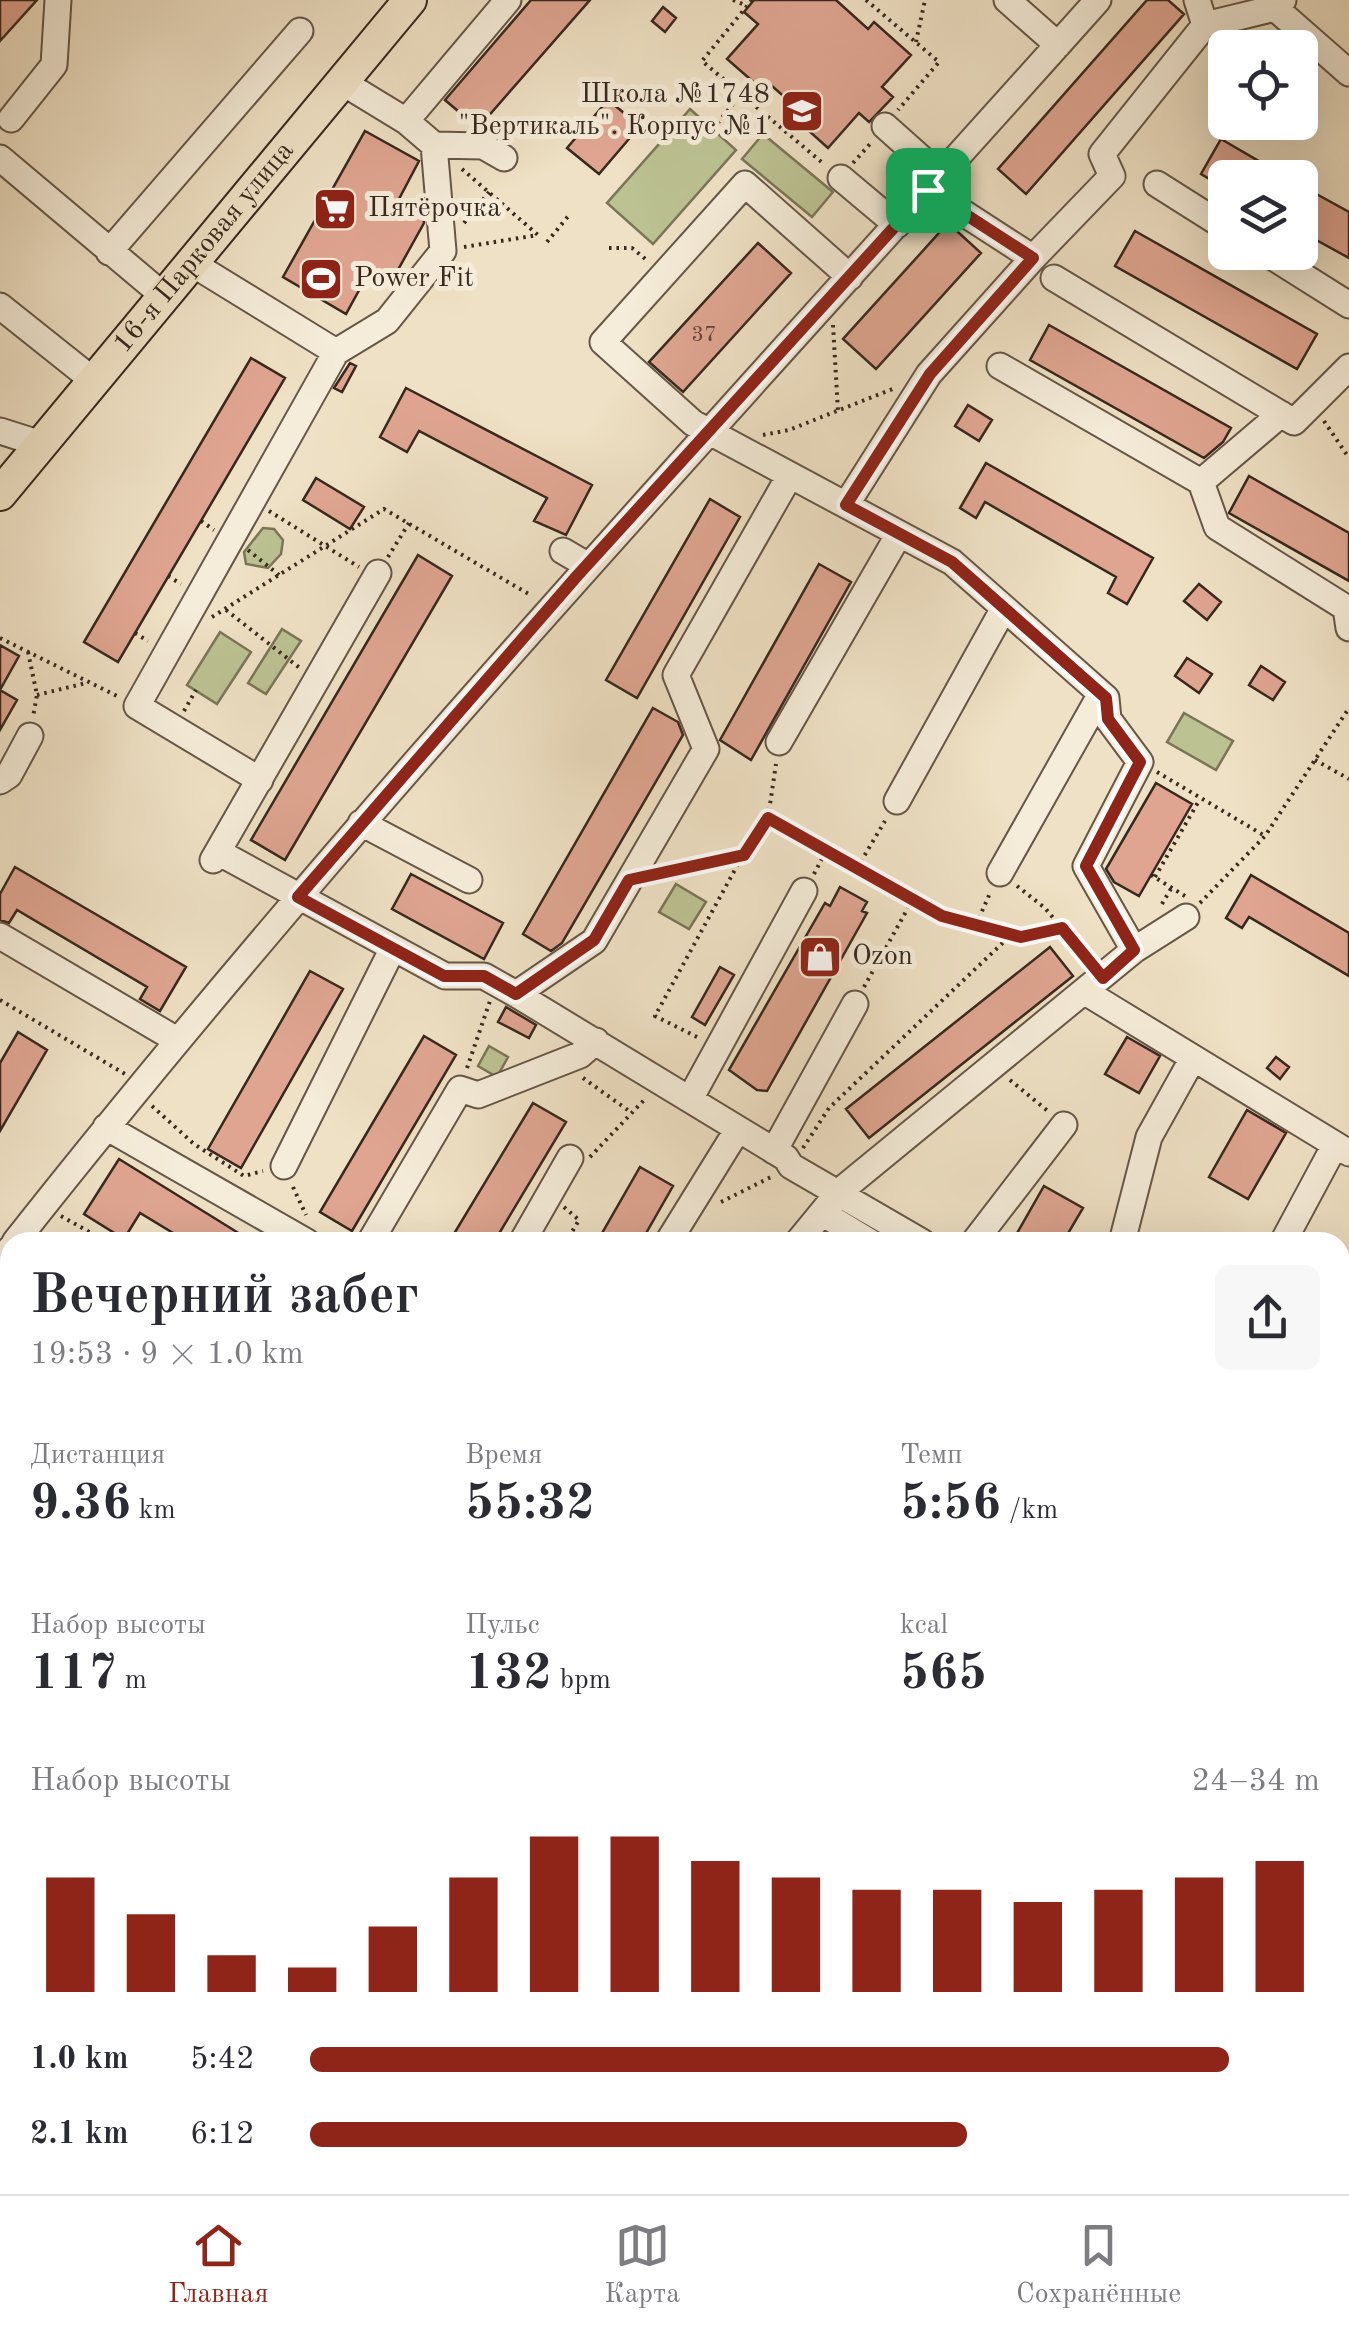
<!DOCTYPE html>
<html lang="ru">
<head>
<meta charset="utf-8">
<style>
	:root { --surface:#fff; --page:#f7f7f7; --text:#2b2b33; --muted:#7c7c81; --line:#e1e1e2; --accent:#8f2418 }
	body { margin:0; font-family:"Old Standard TT",serif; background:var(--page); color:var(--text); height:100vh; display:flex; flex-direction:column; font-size:38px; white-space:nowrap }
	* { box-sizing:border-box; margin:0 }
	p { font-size:32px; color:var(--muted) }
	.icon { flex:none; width:55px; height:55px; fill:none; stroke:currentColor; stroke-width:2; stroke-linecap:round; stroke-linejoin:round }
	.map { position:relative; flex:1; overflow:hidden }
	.panel { position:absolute; left:0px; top:1232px; width:1350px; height:962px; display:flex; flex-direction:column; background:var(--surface); border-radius:30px 30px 0 0; box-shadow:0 10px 40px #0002 }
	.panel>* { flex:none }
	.controls { position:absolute; left:1208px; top:30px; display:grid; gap:20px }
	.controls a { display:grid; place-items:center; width:110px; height:110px; border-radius:15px; background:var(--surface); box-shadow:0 10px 40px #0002; font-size:50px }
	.pin { position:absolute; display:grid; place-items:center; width:85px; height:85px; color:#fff; margin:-42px; border-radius:20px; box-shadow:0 5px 15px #0006 }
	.round { display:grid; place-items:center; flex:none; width:105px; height:105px; border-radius:15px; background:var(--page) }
	.summary { display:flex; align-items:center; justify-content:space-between; height:170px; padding:0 30px }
	h1 { font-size:55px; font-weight:600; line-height:75px }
	.stats { display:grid; grid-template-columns:repeat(3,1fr); gap:15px; height:170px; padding:10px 30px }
	.stats div { display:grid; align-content:center }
	.stats b { font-size:50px; font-weight:600 }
	.stats small { font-size:28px; font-weight:400 }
	.stats p { font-size:28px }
	.chart { height:280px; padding:20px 30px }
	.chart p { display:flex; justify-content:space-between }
	.chart svg { width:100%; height:180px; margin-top:10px; stroke:var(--accent); stroke-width:6 }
	ul { padding:0 30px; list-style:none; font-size:32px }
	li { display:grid; grid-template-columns:160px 120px 1fr; align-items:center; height:75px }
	li i { height:25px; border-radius:12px; background:var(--accent) }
	.tabs { display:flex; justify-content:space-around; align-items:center; height:140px; border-top:2px solid var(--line); background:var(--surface); font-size:28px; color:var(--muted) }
	.tabs a { display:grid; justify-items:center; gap:5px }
	.tabs .current { color:var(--accent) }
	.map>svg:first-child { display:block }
	.green { fill:#bcc292; stroke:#7a7558; stroke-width:2.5 }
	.forest { fill:url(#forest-crowns); stroke:#7a7558; stroke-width:2.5 }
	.building { fill:#dfa591; stroke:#37281e; stroke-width:2.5 }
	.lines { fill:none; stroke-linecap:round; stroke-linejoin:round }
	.minor-casing { stroke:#655648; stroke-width:29 }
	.major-casing { stroke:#37281e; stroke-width:36 }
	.path { stroke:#37281e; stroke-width:4; stroke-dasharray:2.5 5; stroke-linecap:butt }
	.minor { stroke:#f5ecd9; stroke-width:25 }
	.major { stroke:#efe1c5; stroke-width:32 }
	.route-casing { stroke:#fff; stroke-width:20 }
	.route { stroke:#8f2418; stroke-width:12 }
	.labels { text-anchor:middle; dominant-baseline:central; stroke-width:10; stroke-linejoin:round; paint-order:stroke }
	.number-label { font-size:22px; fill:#61473b }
	.poi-label { font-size:28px; fill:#37281e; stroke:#f5ecd9; text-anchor:start }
	.street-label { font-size:28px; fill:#37281e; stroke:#f5ecd9 }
</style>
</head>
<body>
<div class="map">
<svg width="1349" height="2194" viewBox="0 0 1349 2194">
	<defs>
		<pattern id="forest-crowns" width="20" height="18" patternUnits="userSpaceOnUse" patternTransform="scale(2.5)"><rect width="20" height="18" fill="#bcc292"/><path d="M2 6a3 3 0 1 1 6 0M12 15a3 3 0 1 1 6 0" fill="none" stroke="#9a9e77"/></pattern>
	</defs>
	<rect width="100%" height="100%" fill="#efe1c5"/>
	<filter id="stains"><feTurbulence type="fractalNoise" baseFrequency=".002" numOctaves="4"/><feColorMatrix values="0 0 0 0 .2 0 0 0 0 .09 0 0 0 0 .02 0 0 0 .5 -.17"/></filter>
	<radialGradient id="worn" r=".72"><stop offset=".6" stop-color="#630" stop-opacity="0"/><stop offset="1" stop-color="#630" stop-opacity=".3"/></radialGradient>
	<path class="green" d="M690,109l46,41 -83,94 -46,-41z
		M763,134l70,58 -21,25 -70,-58z
		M263,528l11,1 9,11 -2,14 -13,14 -22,-4 -2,-12z
		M282,629l19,12 -35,53 -18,-11z
		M220,632l31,20 -34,52 -30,-19z
		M1184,713l49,28 -17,29 -49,-28z
		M676,884l30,18 -17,27 -30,-17z
		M489,1046l19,11 -11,20 -19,-11z"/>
	<path class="forest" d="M560,2185h136l-5,9h-136z"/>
	<path class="building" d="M0,0h37l-37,41z
		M531,0h59l-112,128 -33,-28z
		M754,0h82l32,29 6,-7 37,33 -29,32 11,10 -24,25 -10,-9 -31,35 -37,-33 6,-7 -25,-22 -6,7 -39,-34 31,-35 -14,-12z
		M1147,0h21l16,14 -158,180 -28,-25z
		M663,7l13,11 -11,14 -13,-11z
		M608,100l32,26 -41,48 -32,-26z
		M365,131l54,30 -20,38 24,13 1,11 -35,63 -21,-12 -22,40 -63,-37z
		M1221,139l67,39h-63v10l-24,-14z
		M1300,185l49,27v46l-49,-27z
		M948,223l33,30 -105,116 -33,-30z
		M1135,231l182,103 -20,35 -182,-103z
		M758,243l33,30 -108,119 -34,-30z
		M1049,325l182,103 -8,14 -19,16 -174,-98z
		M251,358l34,20 -167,284 -34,-20z
		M350,363l6,3 -14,26 -8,-4z
		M406,388l186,97 -26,50 -32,-14 13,-23 -128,-67 -12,21 -27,-15z
		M968,405l24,15 -13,21 -24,-15z
		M986,463l167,95 -26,46 -19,-11 8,-16 -131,-75 -9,16 -16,-10z
		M1249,476l100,57v48l-120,-68z
		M316,478l48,29 -14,22 -47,-29z
		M710,499l30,18 -103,181 -31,-18z
		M418,555l34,21 -167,284 -34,-20z
		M819,564l32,18 -100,178 -31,-20z
		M1199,584l22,18 -14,18 -23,-19z
		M0,645l19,11 -19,34z
		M1187,658l25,16 -13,19 -24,-17z
		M1261,666l24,16 -12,18 -24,-15z
		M0,690l17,10 -17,30z
		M653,708l25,14 5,13 -121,208 -11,8 -28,-17z
		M1156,783l36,21 -53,92 -25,-14 -8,-13z
		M15,867l171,100 -26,44 -20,-12 7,-12 -130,-77 -8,13 -9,-3v-26z
		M411,874l92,49 -19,36 -92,-50z
		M1251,875l98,58v43l-100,-59 -7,11 -16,-10z
		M840,887l27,15 -5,9 5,2 -100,178 -10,-1 -28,-20 96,-167 5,3z
		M1050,947l23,29 -204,162 -23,-29z
		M720,967l14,8 -29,50 -13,-8z
		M310,971l33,18 -102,179 -33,-19z
		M506,1007l30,18 -7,13 -31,-16z
		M18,1032l29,18 -47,81v-68z
		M424,1036l32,19 -104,176 -32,-19z
		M1127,1037l33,19 -21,37 -34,-19z
		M1276,1057l13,10 -9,12 -13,-11z
		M533,1103l33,19 -72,120h-45z
		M1247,1110l39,23 -38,66 -39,-22z
		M119,1159l134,83h-65l-48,-29 -16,26 -40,-25z
		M640,1167l33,19 -32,56h-44z
		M1044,1186l39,22 -20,34h-51z"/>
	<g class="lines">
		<g class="minor-casing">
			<path id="minor" d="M1007,0l51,45
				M1275,8l74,65
				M1205,25l70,-17 8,-8
				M342,82l64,39 28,24 49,1 21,12
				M11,119l43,-54 4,-65
				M406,121l102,-121
				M885,126l56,50
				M0,158l165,139
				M841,178l56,47
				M1157,184l68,43
				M109,252l191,-221
				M1265,252l84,53
				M1033,258l79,-82 -10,-22 103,-129 -8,-25
				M193,264l143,88 -199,354 123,74
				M850,277l-105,-93 -142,158 90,81 259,139 154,136 2,21 32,43 -54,104 48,84
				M1054,278l240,144 55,-55
				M0,306l94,75
				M336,352l51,-31 56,-70 -9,-106
				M1000,366l201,116 16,45 129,81 3,20
				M0,431l41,13
				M1201,482l80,-68
				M846,505l83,-131 104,-116 -105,-68
				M563,551l24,14
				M779,742l120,-208
				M0,781l9,-6 21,-39
				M897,801l107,-193
				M361,823l108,57
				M218,852l227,124h39l32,18 270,164 5,8 131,76
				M213,860l165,-287
				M1000,873l101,-179
				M0,936l177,104
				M1087,993l262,160
				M516,994l78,-53 112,-192 -30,-74 114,-200
				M690,1099l114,-208
				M106,1127l201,115
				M774,1151l81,-147
				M284,1166l109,-218
				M822,1213l48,29
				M15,1242c341,-432 717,-832 1083,-1242
				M370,1242l90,-153 18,6 102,-40 16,-14
				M522,1242l48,-84
				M668,1242l70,-113
				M798,1242l41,-50 295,-242 52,-33
				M974,1242l90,-117
				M1122,1242l27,-105 44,-79
				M1283,1242l52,-97
				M0,1262l10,-13
				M1340,1322l9,-15
				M0,1404l10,6
				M1340,1534l9,6
				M0,1668l10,-16
				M1340,1754l9,-15
				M0,1756l10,5
				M0,1962l10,-17
				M0,2143l10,6
				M70,2185l15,9
				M328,2185l4,9
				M871,2187l9,7
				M402,2194l20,-9
				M943,2194l3,-9
				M1176,2194l2,-9"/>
		</g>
		<g class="major-casing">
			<g id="major">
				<path id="s1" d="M0,494l410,-494"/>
			</g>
		</g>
		<path class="path" d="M733,0l14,6
			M752,0l-50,61 123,104
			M866,0l73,62 -41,48
			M916,42l9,-42
			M713,129l28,-35
			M853,163l17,-19
			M462,169l76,66
			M464,223l25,-31
			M547,242l23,-28
			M464,247l74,-12
			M609,248h23l17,14
			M833,325l5,86
			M1324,421l25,37
			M763,435l26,-5 106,-42
			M269,511l90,56
			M201,521l13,9
			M248,550l31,25
			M388,557l21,-34
			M168,576l13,8
			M226,610l75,59
			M212,617l172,-108 148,87
			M135,633l13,8
			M0,638l117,58
			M28,652l9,43 -4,22
			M37,695l49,-12
			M184,711l12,-21
			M1315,760l34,19
			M1157,772l108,64
			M768,818l8,-54
			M857,868l28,-47
			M658,874l85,-19 25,-37 174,98 79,21 40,-10
			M814,874l12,-23
			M1151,875l34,21
			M1155,877l45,-78
			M1017,886l28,22 42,50
			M1200,903l65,-67 84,-128
			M1162,904l10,-17
			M976,925l14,-32
			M864,987l49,-88
			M0,1000l125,74
			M697,1037l-42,-21 88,-161
			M467,1068l23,-67
			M583,1078l49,35
			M1010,1080l39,32
			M152,1106l42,38 50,32 19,-5
			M803,1148l26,-40 182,-173
			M590,1157l55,-58
			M293,1187l13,28
			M721,1202l50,-25
			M564,1207l15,13 -13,22
			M61,1216l46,26
			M0,1448l10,6
			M1340,1635l9,5
			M0,2038l10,-9
			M0,2052l10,28
			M241,2185l16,9
			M770,2185v9
			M648,2194l11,-9"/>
		<use href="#minor" class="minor"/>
		<use href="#major" class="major"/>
	</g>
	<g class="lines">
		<g class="route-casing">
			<path id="route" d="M928,190l105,68 -103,116 -84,131 106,57 154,136 2,21 32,43 -54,104 48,84 -31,28 -41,-50 -41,9 -79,-21 -174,-98 -24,37 -115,25 -35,60 -78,54 -32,-18h-40l-146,-79 279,-321z"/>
		</g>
		<use href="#route" class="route"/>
	</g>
	<defs>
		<g id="school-square" transform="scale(2.25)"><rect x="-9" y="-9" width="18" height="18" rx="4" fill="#8f2418" stroke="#f5ecd9"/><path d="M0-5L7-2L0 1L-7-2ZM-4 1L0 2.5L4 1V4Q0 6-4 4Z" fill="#fff"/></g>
		<g id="supermarket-square" transform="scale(2.25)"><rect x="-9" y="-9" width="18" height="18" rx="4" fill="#8f2418" stroke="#f5ecd9"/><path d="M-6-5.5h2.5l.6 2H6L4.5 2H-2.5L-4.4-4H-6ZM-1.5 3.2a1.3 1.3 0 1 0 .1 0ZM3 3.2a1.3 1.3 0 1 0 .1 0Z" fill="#fff"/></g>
		<g id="stadium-square" transform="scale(2.25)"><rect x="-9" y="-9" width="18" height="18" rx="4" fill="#8f2418" stroke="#f5ecd9"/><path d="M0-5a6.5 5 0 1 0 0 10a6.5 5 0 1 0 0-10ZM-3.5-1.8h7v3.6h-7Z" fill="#fff"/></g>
		<g id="shop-square" transform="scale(2.25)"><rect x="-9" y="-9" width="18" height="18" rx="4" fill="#8f2418" stroke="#f5ecd9"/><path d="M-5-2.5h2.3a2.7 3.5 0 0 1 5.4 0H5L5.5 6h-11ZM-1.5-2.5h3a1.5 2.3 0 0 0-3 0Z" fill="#fff"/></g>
	</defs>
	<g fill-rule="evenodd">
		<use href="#school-square" x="802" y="111"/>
		<use href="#supermarket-square" x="335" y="209"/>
		<use href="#stadium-square" x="321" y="279"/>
		<use href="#shop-square" x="820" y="957"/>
	</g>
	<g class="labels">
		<g class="number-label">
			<text x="704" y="335">37</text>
		</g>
		<g class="poi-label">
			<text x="770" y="95" text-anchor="end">Школа №1748<tspan x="770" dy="32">"Вертикаль". Корпус №1</tspan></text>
			<text x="368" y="209">Пятёрочка</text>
			<text x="354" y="279">Power Fit</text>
			<text x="852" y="957">Ozon</text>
		</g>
		<g class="street-label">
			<text stroke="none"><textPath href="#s1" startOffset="320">16-я Парковая улица</textPath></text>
		</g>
	</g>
	<rect width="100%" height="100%" filter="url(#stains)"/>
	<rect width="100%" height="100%" fill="url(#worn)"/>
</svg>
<div class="controls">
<a><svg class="icon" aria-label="locate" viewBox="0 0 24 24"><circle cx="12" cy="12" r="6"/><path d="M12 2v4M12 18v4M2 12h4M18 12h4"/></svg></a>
<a><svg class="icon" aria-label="layers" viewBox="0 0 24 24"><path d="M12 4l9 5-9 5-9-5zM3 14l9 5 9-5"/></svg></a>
</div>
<div class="pin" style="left:928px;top:190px;background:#1e9e55"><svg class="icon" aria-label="arrive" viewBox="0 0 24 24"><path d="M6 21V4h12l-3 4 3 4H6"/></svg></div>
<section class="panel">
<div class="summary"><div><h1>Вечерний забег</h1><p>19:53 · 9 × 1.0 km</p></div><a class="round"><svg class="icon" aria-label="share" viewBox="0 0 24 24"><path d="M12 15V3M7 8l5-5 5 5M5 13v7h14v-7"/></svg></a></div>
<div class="stats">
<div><p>Дистанция</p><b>9.36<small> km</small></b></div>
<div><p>Время</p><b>55:32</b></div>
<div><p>Темп</p><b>5:56<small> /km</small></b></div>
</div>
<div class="stats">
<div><p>Набор высоты</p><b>117<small> m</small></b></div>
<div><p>Пульс</p><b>132<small> bpm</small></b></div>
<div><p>kcal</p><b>565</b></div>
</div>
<div class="chart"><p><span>Набор высоты</span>24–34 m</p>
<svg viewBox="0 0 160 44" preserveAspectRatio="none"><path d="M5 44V16M15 44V25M25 44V35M35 44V38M45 44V28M55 44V16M65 44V6M75 44V6M85 44V12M95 44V16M105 44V19M115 44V19M125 44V22M135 44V19M145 44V16M155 44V12"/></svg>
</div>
<ul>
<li><b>1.0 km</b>5:42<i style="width:91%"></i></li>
<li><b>2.1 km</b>6:12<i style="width:65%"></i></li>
</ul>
</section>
</div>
<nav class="tabs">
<a class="current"><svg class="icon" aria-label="home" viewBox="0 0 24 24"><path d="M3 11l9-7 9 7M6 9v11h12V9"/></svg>Главная</a>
<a><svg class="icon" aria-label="map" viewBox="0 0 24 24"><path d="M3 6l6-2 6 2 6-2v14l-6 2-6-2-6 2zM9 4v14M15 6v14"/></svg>Карта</a>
<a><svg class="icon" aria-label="saved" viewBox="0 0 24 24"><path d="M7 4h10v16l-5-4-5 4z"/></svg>Сохранённые</a>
</nav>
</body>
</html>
